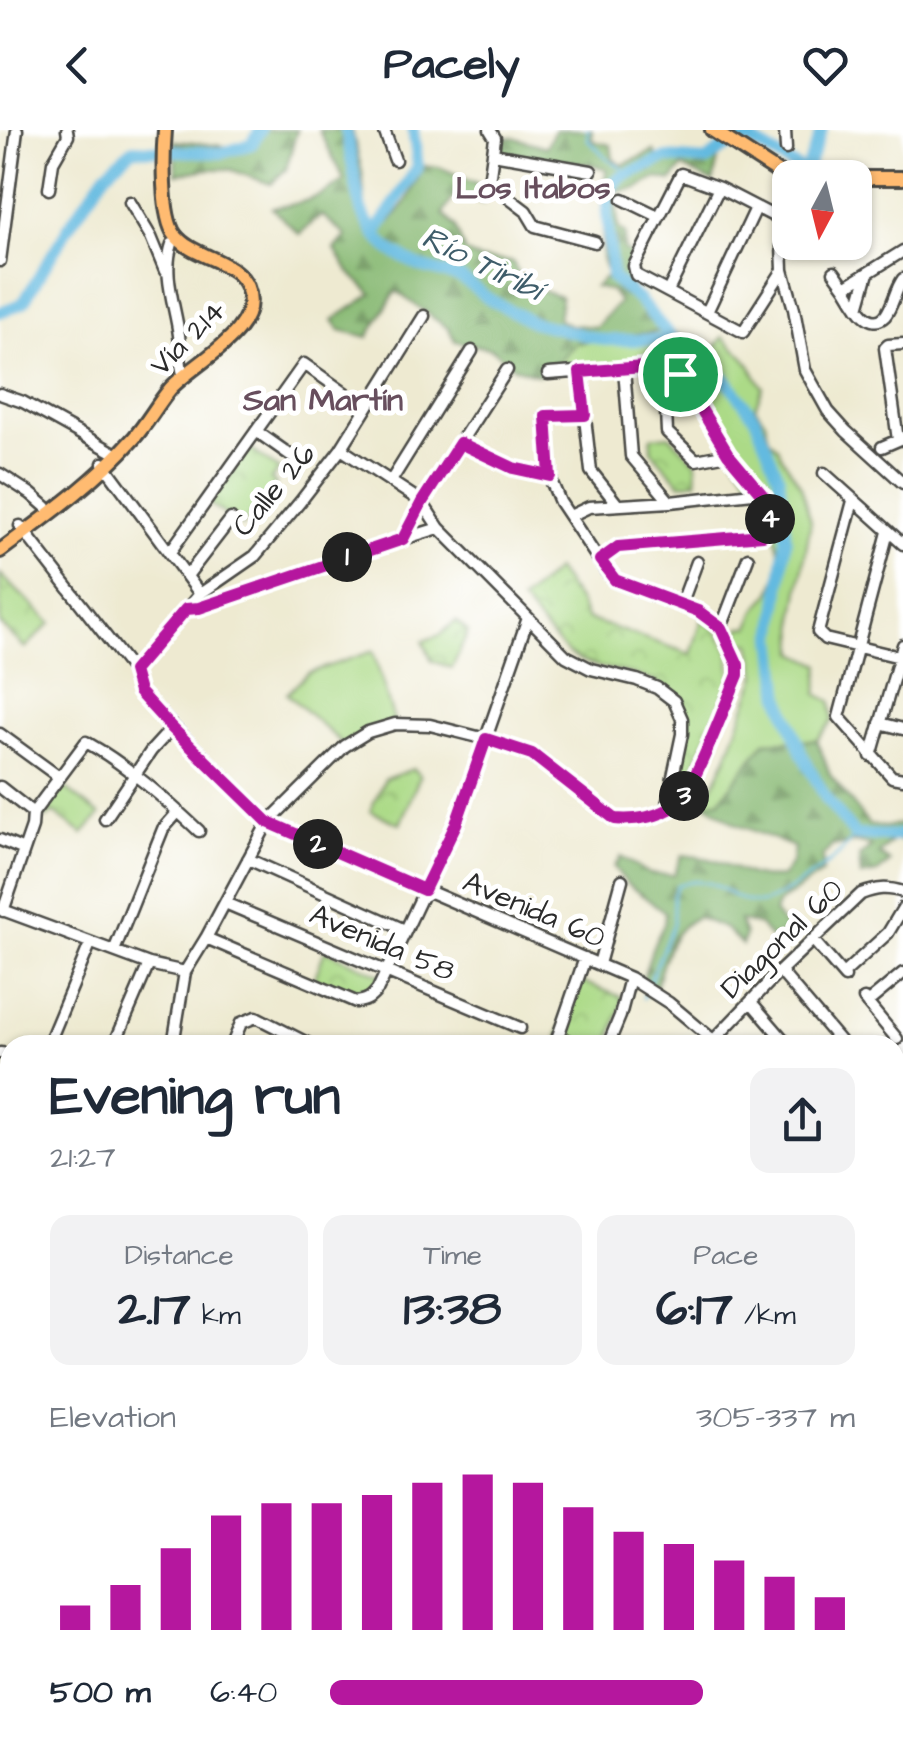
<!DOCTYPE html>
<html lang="en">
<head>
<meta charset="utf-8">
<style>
	:root { --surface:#fff; --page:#f2f2f3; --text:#1f2937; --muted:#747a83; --accent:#b5179e }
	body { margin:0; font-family:"Architects Daughter",sans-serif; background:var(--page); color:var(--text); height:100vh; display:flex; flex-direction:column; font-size:38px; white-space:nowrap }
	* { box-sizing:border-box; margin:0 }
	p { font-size:32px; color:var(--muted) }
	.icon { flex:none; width:55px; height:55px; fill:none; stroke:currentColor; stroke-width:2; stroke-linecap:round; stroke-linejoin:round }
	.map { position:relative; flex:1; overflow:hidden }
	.sheet { position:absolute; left:0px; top:905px; width:905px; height:718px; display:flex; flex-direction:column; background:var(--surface); border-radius:30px 30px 0 0; box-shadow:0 2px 8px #0004 }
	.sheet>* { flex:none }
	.needle { width:65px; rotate:187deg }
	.fabs { position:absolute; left:772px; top:30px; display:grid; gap:20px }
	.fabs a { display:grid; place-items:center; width:100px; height:100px; border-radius:20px; background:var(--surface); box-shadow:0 2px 8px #0004; font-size:50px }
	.pin { position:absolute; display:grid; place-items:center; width:85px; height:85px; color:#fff; margin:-42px; border:5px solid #fff; border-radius:50%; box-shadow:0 2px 10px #0007 }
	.km { position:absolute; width:50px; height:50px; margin:-25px; border-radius:50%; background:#222; color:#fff; font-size:28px; line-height:50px; text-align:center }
	.round { display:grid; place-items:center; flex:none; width:105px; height:105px; border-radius:20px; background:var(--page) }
	.headline { display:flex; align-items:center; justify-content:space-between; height:170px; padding:0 50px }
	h1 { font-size:55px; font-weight:800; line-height:75px }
	.metrics { display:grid; grid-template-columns:repeat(3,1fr); gap:15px; height:170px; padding:10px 50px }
	.metrics div { display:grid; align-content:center; border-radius:20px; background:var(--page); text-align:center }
	.metrics b { font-size:50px; font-weight:800 }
	.metrics small { font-size:28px; font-weight:400 }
	.metrics p { font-size:28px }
	.chart { height:280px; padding:20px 50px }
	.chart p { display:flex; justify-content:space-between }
	.chart svg { width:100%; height:180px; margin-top:10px; stroke:var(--accent); stroke-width:6 }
	ul { padding:0 50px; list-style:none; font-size:32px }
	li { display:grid; grid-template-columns:160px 120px 1fr; align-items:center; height:75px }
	li i { height:25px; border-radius:12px; background:var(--accent) }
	header { display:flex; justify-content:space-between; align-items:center; height:130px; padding:0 50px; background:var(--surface); font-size:45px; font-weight:800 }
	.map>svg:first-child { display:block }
	.green { fill:#acda87; stroke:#6c8259; stroke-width:2.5 }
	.forest { fill:url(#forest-firs); stroke:#5a7250; stroke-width:2.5 }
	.park { fill:url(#park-crowns); stroke:#6c8259; stroke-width:2.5 }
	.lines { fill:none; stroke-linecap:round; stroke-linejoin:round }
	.stream { stroke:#63bae0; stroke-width:2.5 }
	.river { stroke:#63bae0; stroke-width:12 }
	.minor-casing { stroke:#484844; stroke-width:15 }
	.major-casing { stroke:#484844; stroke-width:18 }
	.highway-casing { stroke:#484844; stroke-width:20 }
	.minor { stroke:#fff; stroke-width:10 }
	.major { stroke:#ffbb71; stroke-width:12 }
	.highway { stroke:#ffbb71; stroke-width:15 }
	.route-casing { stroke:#fff; stroke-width:20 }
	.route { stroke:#b5179e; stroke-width:12 }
	.labels { text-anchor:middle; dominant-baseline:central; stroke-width:10; stroke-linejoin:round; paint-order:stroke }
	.street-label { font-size:30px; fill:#2b2b2b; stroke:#fff }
	.neighbourhood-label { font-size:32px; font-weight:bold; fill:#674e5d; stroke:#fff }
	.water-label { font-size:32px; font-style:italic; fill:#3f5d6a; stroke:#fff }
</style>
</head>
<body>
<header><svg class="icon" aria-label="back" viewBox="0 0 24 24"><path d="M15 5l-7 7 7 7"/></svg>Pacely<svg class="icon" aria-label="heart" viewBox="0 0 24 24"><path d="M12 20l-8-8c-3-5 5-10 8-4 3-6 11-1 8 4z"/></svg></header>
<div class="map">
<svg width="903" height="1621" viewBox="0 0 903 1621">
	<defs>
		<pattern id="forest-firs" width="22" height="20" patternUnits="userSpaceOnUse" patternTransform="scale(2.5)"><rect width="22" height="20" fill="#89ba74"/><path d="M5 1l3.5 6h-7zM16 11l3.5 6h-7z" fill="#70975f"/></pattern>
		<pattern id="park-crowns" width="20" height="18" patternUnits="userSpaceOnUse" patternTransform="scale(2.5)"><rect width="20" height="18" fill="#acda87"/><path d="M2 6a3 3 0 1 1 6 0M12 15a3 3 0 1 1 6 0" fill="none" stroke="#94bb75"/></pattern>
	</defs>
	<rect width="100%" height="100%" fill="#fff"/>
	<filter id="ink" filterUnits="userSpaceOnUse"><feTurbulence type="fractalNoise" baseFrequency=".01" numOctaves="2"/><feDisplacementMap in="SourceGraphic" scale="20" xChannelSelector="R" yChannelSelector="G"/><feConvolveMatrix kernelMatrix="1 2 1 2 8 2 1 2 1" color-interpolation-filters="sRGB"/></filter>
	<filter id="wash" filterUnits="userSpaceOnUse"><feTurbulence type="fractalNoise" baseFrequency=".0048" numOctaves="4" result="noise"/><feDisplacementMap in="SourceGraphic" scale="40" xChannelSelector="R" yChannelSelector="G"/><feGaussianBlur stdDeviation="2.25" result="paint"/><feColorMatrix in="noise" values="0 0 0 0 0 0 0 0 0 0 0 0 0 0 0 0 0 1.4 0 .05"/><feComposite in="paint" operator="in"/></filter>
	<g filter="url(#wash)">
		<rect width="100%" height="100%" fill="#eeead1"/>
		<path class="green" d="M669,200l12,6 12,1 21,12 9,-12 23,22 17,28 -8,20 10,14 4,17 9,10 3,7 20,31 10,35 -16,92 1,40 25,12 -4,29 14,7 2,19 -16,20 -52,2 -46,59 -14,2 22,-46 30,-82 -6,-32 -16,1 6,-17h9l6,-17 15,-18 6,-15 3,-23 -6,-23 -1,-18 -40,-57 -19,-36 -32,-50 -20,-9 -112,8 26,-26z
			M373,521l22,73 -50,22 -58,-52 21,-21z"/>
		<path class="forest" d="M258,0h39l-11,39 -15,15 -42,-15h-20l-33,5 -2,-33 77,8z
			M319,0h33l10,42 5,59 22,-8 17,-21 18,-36 15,1 38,16 6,20 -29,-7 -11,18 12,12 10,26 14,7 34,3 9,22 39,13 -3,23 13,5 25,2 23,-25 -8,-11 -16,-4 13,-12 -6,-17 4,-89 -12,-4 -94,-12 2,-14 10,-2 34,10 9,-17h37v11l19,4 2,14 9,6 32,-14 7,12c18,-8 26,-7 43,3l14,-7 -5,23 -31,-15 -10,14 -15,-3 -19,10 -22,4 2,36 7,6 -1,16 8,5 -5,16 7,20 35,39 -93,13 -26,26 -12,6 -24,-8 -22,-18 -37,-8 -6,-12 -53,-38 -28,46 -28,-7 -7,-10 39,-26 -23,-22 -14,-23 11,-13 -24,-21 -23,19 -27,-26c28,-4 50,-10 72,-28z
			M817,610l13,35 39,50 15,2 19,-3v17l-10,-1 -14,14 11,8 -13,11 -16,3 -2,-19 13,-11 -16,-4 -18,4 -5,-1 -10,11 -1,17 -45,31 -3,8 13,17 -16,10 -10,-13 -22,-6 6,15 -3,10 -16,-16 -29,-12c-29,12 -34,48 -43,75l-12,-9 10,-35 12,-24 1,-12 -38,-28 -13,-17 7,-10 29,17 24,1 8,-20c11,1 24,2 34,6 28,10 34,19 66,16l10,-15 2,-15 -58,-23 -31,-21 14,-2 46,-59z"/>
		<path class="park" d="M669,305l27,27 1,19 -16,3 -30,-34v-13z
			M248,317l31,23 -8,10 5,4 -34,42 -35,-24z
			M556,440l22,31 9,18 104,35 11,-34 16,11 11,20 3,28 -50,115 -10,10c14,-61 37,-113 -44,-131 -20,-4 -43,-7 -60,-20 -17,-14 -32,-36 -47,-52z
			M0,444l51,49 -26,25 -25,-24z
			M456,491l12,11 -16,36 -20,-7 -9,-20 17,-6z
			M413,639l7,7 -20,48 -30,-13 15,-32z
			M61,655l39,30 -17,19 -30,-22 -6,6 -7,-7z
			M325,820l56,25 -9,17 -13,7 -45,-19z
			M577,850l47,18 -16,47h-31l-19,-9z"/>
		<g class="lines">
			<path class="stream" d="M588,0v10l19,18 22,15
				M649,853l24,-60v-27l4,-11c44,-14 47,17 82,18 14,1 69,-38 80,-49 6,-6 11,-13 16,-19
				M643,868l2,-5"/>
			<path class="river" d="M346,0l15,80 14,25 16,16 30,16 40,11 28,21 43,23 72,18h70
				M822,0l-15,39 -6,1 -52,-31c-16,2 -31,12 -42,22l-40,-3 -47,19 -10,13 -3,23 5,65 27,22 35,40 51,38 30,40 24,59 7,62 -12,99 7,60 21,56 25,46 28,35 39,1 9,-2
				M375,105l43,-69 -5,-36
				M0,182l23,-9 48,-80 35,-50 27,-24 89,4 30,-9 8,-14"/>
		</g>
	</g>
	<g filter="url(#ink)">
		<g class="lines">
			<g class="minor-casing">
				<path id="minor" d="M384,0l11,30
					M490,0l5,8 -6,44 4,4 33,25 9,15 60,16
					M785,0l1,19
					M493,24l98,17
					M788,50l-6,65 1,25 11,39 11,61 23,41 18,20 57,52
					M49,59l4,-27 15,-26 -1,-6
					M623,69l35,17
					M130,72l21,35 14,34
					M172,114c-10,30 3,61 7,91 2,14 -1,27 5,41
					M903,121l-58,36c7,11 23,46 40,29 8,-10 10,-26 18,-37
					M0,131l17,-131
					M783,140l-40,62 -107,-57 -2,-9 47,-92 38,14 66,34
					M834,142l11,15
					M668,161l51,-103
					M858,178l10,-35
					M707,182l49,-104
					M664,236l3,66 29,28 32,-6
					M624,239l7,87 39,46
					M580,243l11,98 26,33
					M548,244l108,-8h8l16,8 48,80 37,44 5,19 -1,10 -6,8 -145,12 -18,13
					M0,264l23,8 90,50
					M256,301l37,26
					M898,310l-13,-92 3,-3 15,-1
					M461,313l52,26 37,7
					M882,317l21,-9
					M341,319l81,53 17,26 127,128 25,13 46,11 20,8 17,13 8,18v15l-16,76
					M103,333l97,131
					M824,343l79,71
					M0,344l31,20 15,13
					M391,351l81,-130
					M853,371l-35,131 7,7 75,18
					M570,386l19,-9 81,-5 92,-10
					M20,396l113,145 6,21 129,130 362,156 39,25 50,42
					M888,402l-49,185 53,60 11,2
					M403,409l19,-37 85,-132
					M170,422l134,-188 41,29
					M187,446l44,-57
					M681,475l16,-43
					M187,479l12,-1 204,-69 36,-11
					M721,498l27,-70
					M133,541l67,-77 55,-38 45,-54 41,-53 83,-133
					M880,593l23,6
					M0,604l59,43
					M871,626l32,-111
					M0,657l33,26
					M105,689l46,-68 21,-23
					M0,710l24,10
					M248,729l157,71
					M225,773l295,125
					M0,779l149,55 36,8
					M3,781l29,-84 1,-14 53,-71c41,23 78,56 113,89
					M206,808l150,64c11,-1 15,-4 22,-13l78,-165 72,-206
					M813,810l32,37
					M114,821l49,-122 15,-17
					M599,834l23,-84
					M780,841l63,74
					M843,844l45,-41 15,-25
					M864,869l33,40
					M751,872l37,43
					M867,873l36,-30
					M558,906l19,9
					M48,915l42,-101
					M114,915l35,-81
					M173,915l12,-73 21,-34 62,-116 77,-76 23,-14 27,-8 35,1 56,14 46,15 83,65c25,3 55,-4 71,-25l52,-119v-10l-17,-37 -24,-17 -82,-30 -9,-10 -46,-69 -8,-19 -7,-67 40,-1
					M232,915l9,-22 15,-6 55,28
					M555,915l30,-87
					M608,915l12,-29 10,-38
					M709,915l71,-74 81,-77c16,-6 26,-7 42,-2
					M0,923l10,1
					M0,984l10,-12
					M895,1005l8,-7
					M895,1035l8,2
					M0,1062l10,1
					M895,1079l8,3
					M0,1101l10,1
					M895,1170l8,3
					M0,1175l10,1
					M0,1298l10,9
					M895,1314l8,3
					M0,1369l10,-17
					M895,1486l8,2
					M0,1487l10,8
					M0,1513l10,-15
					M0,1537l10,-13
					M895,1595l8,-19
					M0,1612l10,-14
					M160,1612l11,9
					M402,1612l16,9
					M492,1612l14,9
					M43,1621l6,-9
					M105,1621l7,-9
					M439,1621l5,-9
					M590,1621l4,-9
					M884,1621l4,-9"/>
			</g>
			<g class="major-casing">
				<path id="major" d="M712,0l78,50
					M833,48h70
					M0,421c47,-35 95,-69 134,-113 13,-15 23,-33 36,-49 23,-26 95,-59 77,-102 -6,-15 -20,-21 -34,-28 -13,-6 -29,-12 -38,-24 -14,-19 -12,-81 -10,-105"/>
			</g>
			<g class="highway-casing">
				<path id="highway" d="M0,1075l10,1
					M0,1089l10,1
					M895,1184l8,3
					M895,1203l8,5"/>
			</g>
			<use href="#minor" class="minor"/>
			<use href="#major" class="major"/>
			<use href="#highway" class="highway"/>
		</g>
	</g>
	<g class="lines" filter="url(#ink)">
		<g class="route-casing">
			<path id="route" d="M656,236h8l16,8 48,80 37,44 3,8 1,21 -6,8 -145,12 -18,13 15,20 83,31 23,17 17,37v10c-11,25 -45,117 -62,130 -17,12 -41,16 -61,14l-83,-65 -46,-15 -30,85 -32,66 -156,-68 -96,-94 -33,-36 -6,-21 53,-62 13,-1 204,-69 19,-37 38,-59 53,25 37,8 -4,-60 39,-1 -5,-43z"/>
		</g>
		<use href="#route" class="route"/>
	</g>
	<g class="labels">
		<g class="street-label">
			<text transform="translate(188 208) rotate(-45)">Vía 214</text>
			<text transform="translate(274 360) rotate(-50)">Calle 26</text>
			<text transform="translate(534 780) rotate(23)">Avenida 60</text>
			<text transform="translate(782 809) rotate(-44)">Diagonal 60</text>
			<text transform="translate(382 813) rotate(23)">Avenida 58</text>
		</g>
		<g class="neighbourhood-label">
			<text x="533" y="58">Los Itabos</text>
			<text x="323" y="270">San Martín</text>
		</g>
		<g class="water-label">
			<text transform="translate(482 134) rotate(26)">Río Tiribí</text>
		</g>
	</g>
</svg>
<div class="fabs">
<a><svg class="needle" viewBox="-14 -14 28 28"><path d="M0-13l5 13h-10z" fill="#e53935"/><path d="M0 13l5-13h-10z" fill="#747a83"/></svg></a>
</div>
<div class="pin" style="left:680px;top:244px;background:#1e9e55"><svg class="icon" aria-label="arrive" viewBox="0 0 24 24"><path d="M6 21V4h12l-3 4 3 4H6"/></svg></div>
<b class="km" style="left:347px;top:427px">1</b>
<b class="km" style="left:318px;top:714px">2</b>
<b class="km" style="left:684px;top:666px">3</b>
<b class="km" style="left:770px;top:389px">4</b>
<section class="sheet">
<div class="headline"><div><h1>Evening run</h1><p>21:27</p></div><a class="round"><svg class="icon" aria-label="share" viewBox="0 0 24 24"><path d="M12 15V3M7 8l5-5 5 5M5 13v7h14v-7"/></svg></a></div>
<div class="metrics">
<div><p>Distance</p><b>2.17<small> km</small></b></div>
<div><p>Time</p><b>13:38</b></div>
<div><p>Pace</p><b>6:17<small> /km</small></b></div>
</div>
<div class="chart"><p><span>Elevation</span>305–337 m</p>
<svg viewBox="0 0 160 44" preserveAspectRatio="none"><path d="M5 44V38M15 44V33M25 44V24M35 44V16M45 44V13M55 44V13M65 44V11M75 44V8M85 44V6M95 44V8M105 44V14M115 44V20M125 44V23M135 44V27M145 44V31M155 44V36"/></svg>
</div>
<ul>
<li><b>500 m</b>6:40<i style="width:71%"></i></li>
</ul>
</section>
</div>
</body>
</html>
